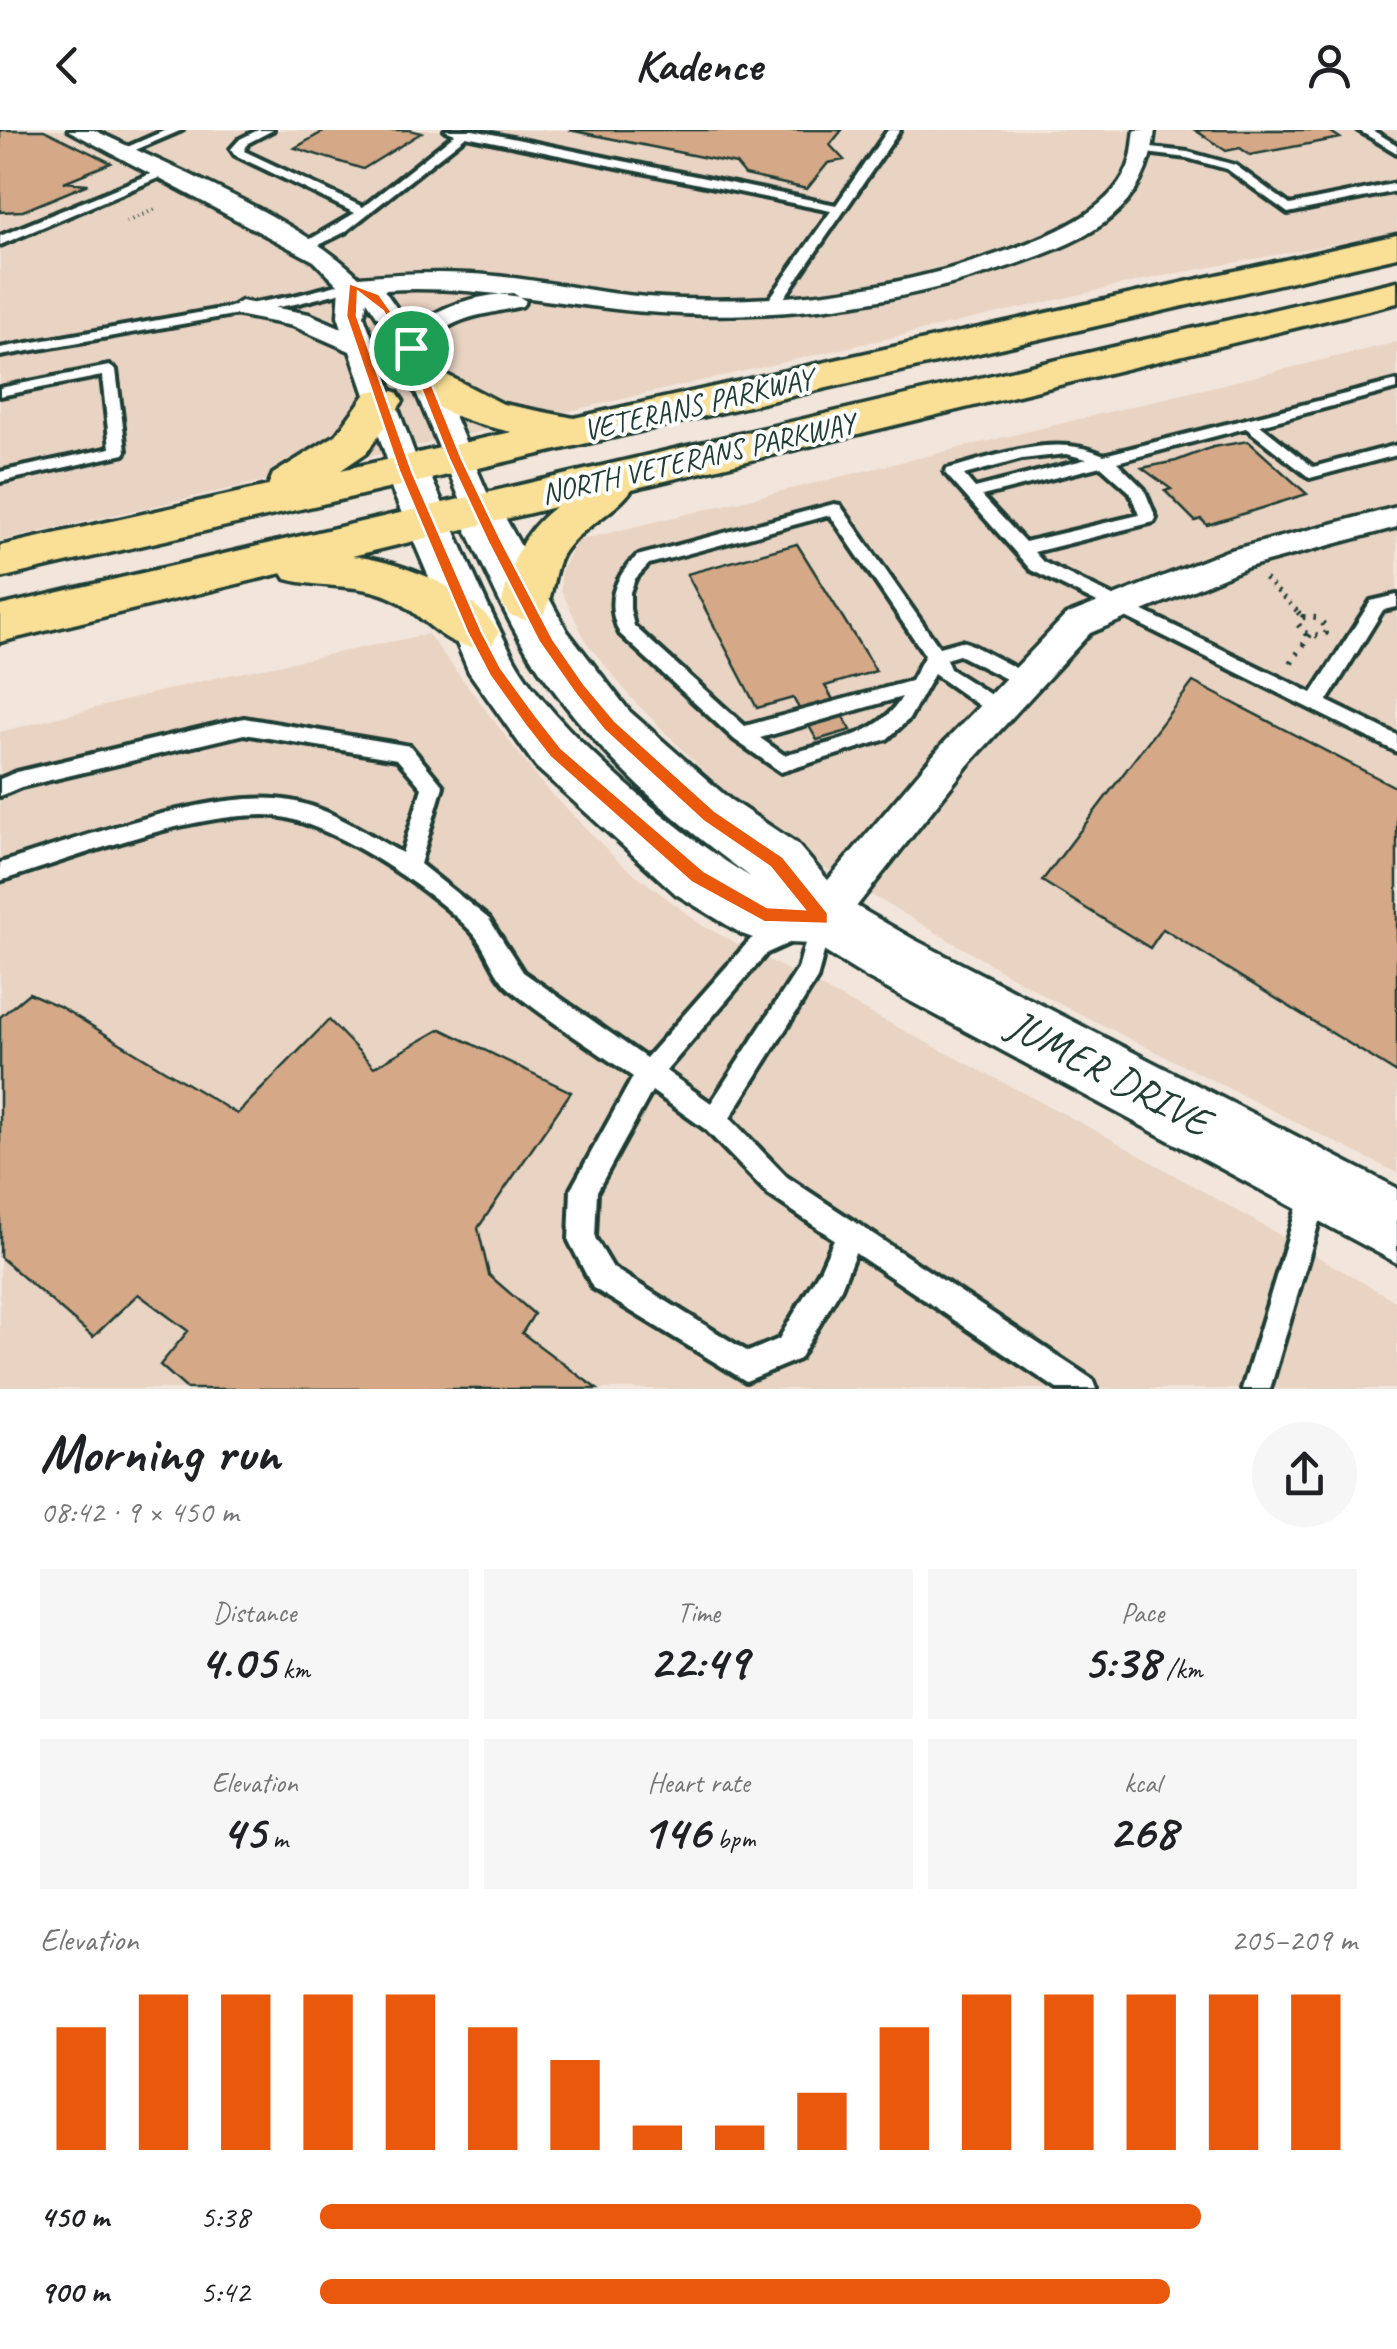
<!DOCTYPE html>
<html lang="en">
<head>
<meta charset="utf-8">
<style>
	:root { --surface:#fff; --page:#f6f6f6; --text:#202124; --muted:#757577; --accent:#ea580c }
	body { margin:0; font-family:Caveat,sans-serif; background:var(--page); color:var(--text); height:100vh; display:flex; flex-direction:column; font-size:38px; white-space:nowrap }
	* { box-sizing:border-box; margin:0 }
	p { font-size:32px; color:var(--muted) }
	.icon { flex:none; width:55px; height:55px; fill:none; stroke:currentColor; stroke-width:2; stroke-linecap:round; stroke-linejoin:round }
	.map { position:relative; height:1259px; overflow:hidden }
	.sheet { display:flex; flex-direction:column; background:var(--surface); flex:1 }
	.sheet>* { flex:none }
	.pin { position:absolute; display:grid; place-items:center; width:85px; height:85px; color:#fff; margin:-42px; border:5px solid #fff; border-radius:50%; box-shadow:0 2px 10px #0007 }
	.round { display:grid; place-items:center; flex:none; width:105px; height:105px; border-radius:52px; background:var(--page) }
	.head { display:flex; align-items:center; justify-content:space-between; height:170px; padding:0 40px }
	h1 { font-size:55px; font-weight:700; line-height:75px }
	.stats { display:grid; grid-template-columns:repeat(3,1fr); gap:15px; height:170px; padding:10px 40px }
	.stats div { display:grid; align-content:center; border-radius:0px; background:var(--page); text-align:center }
	.stats b { font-size:50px; font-weight:700 }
	.stats small { font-size:28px; font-weight:400 }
	.stats p { font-size:28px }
	.chart { height:280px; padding:20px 40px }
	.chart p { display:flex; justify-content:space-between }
	.chart svg { width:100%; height:180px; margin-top:10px; stroke:var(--accent); stroke-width:6 }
	ul { padding:0 40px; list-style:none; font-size:32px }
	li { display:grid; grid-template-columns:160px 120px 1fr; align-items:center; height:75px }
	li i { height:25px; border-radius:12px; background:var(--accent) }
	header { display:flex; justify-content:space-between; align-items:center; height:130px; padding:0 40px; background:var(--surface); font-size:45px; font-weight:700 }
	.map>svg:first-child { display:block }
	.built { fill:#e9d3c2 }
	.building { fill:#d5a887; stroke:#1f3d34; stroke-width:2.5 }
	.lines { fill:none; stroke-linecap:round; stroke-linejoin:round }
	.lane-casing { stroke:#1f3d34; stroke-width:8 }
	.street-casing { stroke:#1f3d34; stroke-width:7 }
	.secondary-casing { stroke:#1f3d34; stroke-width:7 }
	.highway-casing { stroke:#1f3d34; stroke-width:7 }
	.path-far2 { stroke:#1f3d34; stroke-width:4; stroke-dasharray:1 5; stroke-linecap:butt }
	.path-far1 { stroke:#1f3d34; stroke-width:5; stroke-dasharray:2.5 6; stroke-linecap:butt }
	.path { stroke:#1f3d34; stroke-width:6; stroke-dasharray:2.5 8; stroke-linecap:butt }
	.lane { fill:#fff; fill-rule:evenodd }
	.street { fill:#fff; fill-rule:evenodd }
	.secondary { fill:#fff; fill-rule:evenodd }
	.highway { fill:#f9e096; fill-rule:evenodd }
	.route { fill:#ea580c; stroke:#fff; stroke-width:2.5; fill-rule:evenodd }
	.labels { text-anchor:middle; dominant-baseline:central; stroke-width:8; stroke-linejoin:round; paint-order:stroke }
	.far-street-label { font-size:30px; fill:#1f3d34; stroke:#fff }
	.near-street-label { font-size:42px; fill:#1f3d34; stroke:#fff }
</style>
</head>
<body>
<header><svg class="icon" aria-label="back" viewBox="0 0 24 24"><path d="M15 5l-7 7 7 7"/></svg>Kadence<svg class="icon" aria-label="person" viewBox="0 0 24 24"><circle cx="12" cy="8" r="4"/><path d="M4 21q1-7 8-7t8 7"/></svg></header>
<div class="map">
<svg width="1397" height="1259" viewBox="0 0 1397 1259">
	<rect width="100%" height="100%" fill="#f2e5db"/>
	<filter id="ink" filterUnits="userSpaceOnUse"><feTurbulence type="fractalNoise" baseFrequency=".01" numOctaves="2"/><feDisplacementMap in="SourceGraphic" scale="20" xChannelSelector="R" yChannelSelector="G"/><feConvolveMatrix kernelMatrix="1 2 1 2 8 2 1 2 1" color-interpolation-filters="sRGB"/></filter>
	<g filter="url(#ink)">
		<path class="built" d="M0,0h1397v102l-245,46 -1152,263z
			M1397,212v831l-350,-176 -280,-163 -133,-133 -47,-58 -26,-53v-18l15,-31z
			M428,504l114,150 76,77 85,65 401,209 293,167v87h-1397v-657l215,-54z"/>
		<path class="building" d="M0,0h44l67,33 -47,19 24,2 -65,27 -23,1z
			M326,0h84l11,3 -58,36 -68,-21z
			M569,0h273l-12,15 14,15 -16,3 -21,26 -62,-14 -9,-11z
			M1195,0h133l12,8 -90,17 -10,-7 -14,3z
			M1248,311l59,53 -100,31 -6,-6 -6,2 -30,-30 6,-2 -29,-21 34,-7 37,-14z
			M797,414l79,127 -51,15 26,44 -34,10 -24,-42 -36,10 -70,-134z
			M1193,552l204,106v285l-234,-144 -13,19 -108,-67z
			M29,863l30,13 178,108 92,-94 45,47 67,-38 130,63 -93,136 11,47 45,39 -12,19 75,56h-410l-27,-24 28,-34 -50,-37 -45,43 -93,-80v-240z"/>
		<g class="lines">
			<g class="lane-casing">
				<path id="lane" d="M166,0h16l-56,24 -10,-2z
					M258,0h15l-25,13 -4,8 119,56 92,-73 -10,-4h28l363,75 52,-75h12l-125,181 -5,1 -7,-4 68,-97 -365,-75 -121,96 -38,19 -5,-1v-6l53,-31 -120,-58 -4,-6 9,-10z
					M1358,0h14l25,15v8z
					M1142,17l46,5 47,13 55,40 107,-22v8l-109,22 -61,-44 -40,-11 -49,-6 -2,-2z
					M160,40l10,3 -170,72v-9z
					M353,151l7,4 -2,3 -63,16 -295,52v-8l294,-52z
					M109,236l7,4 10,81 -2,3 -124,28v-10l110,-24 -8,-72 -102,20v-8z
					M1397,251v8l-137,36 53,42 84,-22v10l-87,23 -64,-50 -129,34 27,27 12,29 -2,4 -120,30 9,10 269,131 59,-92 26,-6v12l-14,3 -56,91 70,34v17l-366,-182 -86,-97 2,-4c51,-13 107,-37 157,-14zM1066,324l21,5 -112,29 -11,-13 58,-16zM1101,336l29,26 9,23 -114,27 -43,-46z
					M834,374l6,1 99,142 22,-6 7,2 63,33 2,5 -9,7 -65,-33 -13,4 4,10 55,35 3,5 -3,5h-14l-57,-40 -25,45 -22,20 -106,33 -46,-32 -115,-106c-15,-31 -7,-55 17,-78zM830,385l95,140 -14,26 -166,45 -111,-100 -4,-17v-17l5,-13 14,-15zM902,567c-23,41 -77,46 -118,58l-24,-17z
					M244,588l166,28 33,40 -23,78 69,55 34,53 123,86 105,-119 41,-18 8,3 3,7 -3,7 -33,15 -101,118 45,32 87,-134 15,-55 8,-3 8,3 3,7 -15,58 -87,139 57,59 305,202 4,10h-39l-202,-136 -14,35 -42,71 -53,22 -153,-93 -24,-47 2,-52 62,-112c-40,-29 -85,-56 -123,-88 -17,-15 -23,-41 -38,-57 -39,-42 -150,-117 -208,-117 -82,0 -185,42 -264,66v-18c74,-22 217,-77 291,-62 39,7 76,33 111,52l20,-65 -25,-29 -153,-25 -223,53 -21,9v-17l17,-7zM652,961l53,38 64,66 65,44 -13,29 -42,71 -31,13 -135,-84 -18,-30 2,-47z
					M1315,1048l9,4 4,9 -58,198h-28l60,-198 4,-9z"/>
			</g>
			<g class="street-casing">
				<path id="street" d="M68,0h26c82,40 201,86 265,147 45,-4 91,-6 137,-1 50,5 100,17 150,21 123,9 244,-5 360,-46 43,-15 103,-38 122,-84 5,-11 5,-25 7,-37h20c-9,82 -64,108 -136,133 -120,42 -245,59 -372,49 -89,-7 -173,-28 -263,-22l28,40c28,-26 64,-34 101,-37l13,8 -4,5c-38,10 -71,8 -97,42l70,163 -4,7h-22l-4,-7 -67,-163 -31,-47 -3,15 57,155 -4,7h-22l-4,-7 -41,-120 -57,-25 -61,-12 -4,-5 13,-8 68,13 33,14 -4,-12 2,-29 -26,-26z
					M1397,377v20l-149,40 -158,66 -122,132 -131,166 -15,5 -15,-5 -6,-13 6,-13 135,-160 124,-130 161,-64z"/>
			</g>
			<g class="secondary-casing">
				<path id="secondary" d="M406,327l16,4 6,10c29,62 54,128 87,189 38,69 167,178 236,217 -87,-62 -163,-132 -221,-221 -29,-45 -49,-98 -73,-145l7,-10 16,-5 16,5 71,130 62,80 100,88 68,45 47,55 69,40 484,249v75l-528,-284 -57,-35 -48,-2 -22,-8 -66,-40 -140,-127 -67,-95 -85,-201 6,-10z"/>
			</g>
			<g class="highway-casing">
				<path id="highway" d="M1397,105v22l-1397,321v-32l268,-60 5,-12 63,-39 31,-43 15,-3 15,3 6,9 -37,52 -25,17 171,-38c-36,-8 -86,-21 -107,-52l6,-9 14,-3 14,3 64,33 71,14z
					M1397,151v22l-765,186c-18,26 -53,38 -70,66 -10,18 -8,41 -19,60l-17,5 -17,-5 -7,-12c9,-40 19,-70 53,-96l-203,49c47,5 122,33 147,76l-7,13c-41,12 -64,-26 -96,-45 -33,-18 -75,-11 -110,-21l-4,-6 -282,69v-36z"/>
			</g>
			<path class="path-far2" d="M126,92l30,-13"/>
			<path class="path-far1" d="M1265,449l36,36"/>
			<path class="path" d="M1298,482l5,5
				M1303,487l13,1 10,8v7l-6,3 -15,-3 -7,-9z
				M1291,533l19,-28"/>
			<use href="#lane" class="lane"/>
			<use href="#street" class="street"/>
			<use href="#secondary" class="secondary"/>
			<use href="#highway" class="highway"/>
		</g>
	</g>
	<path class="route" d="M349,153l30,11 38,54 45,111 39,81 52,99 31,45 31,37 100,90 68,46 45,56v11l-64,-2 -73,-40 -141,-125 -25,-32 -35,-49 -23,-44 -68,-161 -53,-155zM358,162l25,19 22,37 44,111 38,81 52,102 35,50 30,38 99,91 67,46 34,42 -37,-2 -63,-36 -143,-123 -25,-32 -35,-48 -19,-36 -70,-161 -55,-155z"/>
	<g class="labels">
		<g class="far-street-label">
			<text transform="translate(698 274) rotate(-13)">VETERANS PARKWAY</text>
			<text transform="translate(698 328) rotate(-13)">NORTH VETERANS PARKWAY</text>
		</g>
		<g class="near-street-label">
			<text transform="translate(1109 943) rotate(28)">JUMER DRIVE</text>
		</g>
	</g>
</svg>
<div class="pin" style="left:411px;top:218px;background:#1e9e55"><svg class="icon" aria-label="arrive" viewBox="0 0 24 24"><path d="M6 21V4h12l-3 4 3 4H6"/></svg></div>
</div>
<section class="sheet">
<div class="head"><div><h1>Morning run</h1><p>08:42 · 9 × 450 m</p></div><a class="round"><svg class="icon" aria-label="share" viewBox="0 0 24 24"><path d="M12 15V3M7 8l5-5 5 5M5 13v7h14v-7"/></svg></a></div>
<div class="stats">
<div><p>Distance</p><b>4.05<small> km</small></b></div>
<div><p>Time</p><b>22:49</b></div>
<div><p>Pace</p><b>5:38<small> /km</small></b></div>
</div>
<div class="stats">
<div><p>Elevation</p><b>45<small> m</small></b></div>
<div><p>Heart rate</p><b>146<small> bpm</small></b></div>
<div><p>kcal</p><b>268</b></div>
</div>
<div class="chart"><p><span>Elevation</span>205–209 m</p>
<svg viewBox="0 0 160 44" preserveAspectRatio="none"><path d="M5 44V14M15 44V6M25 44V6M35 44V6M45 44V6M55 44V14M65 44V22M75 44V38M85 44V38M95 44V30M105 44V14M115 44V6M125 44V6M135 44V6M145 44V6M155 44V6"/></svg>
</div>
<ul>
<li><b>450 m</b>5:38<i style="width:85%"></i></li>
<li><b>900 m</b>5:42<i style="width:82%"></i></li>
</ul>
</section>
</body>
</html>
